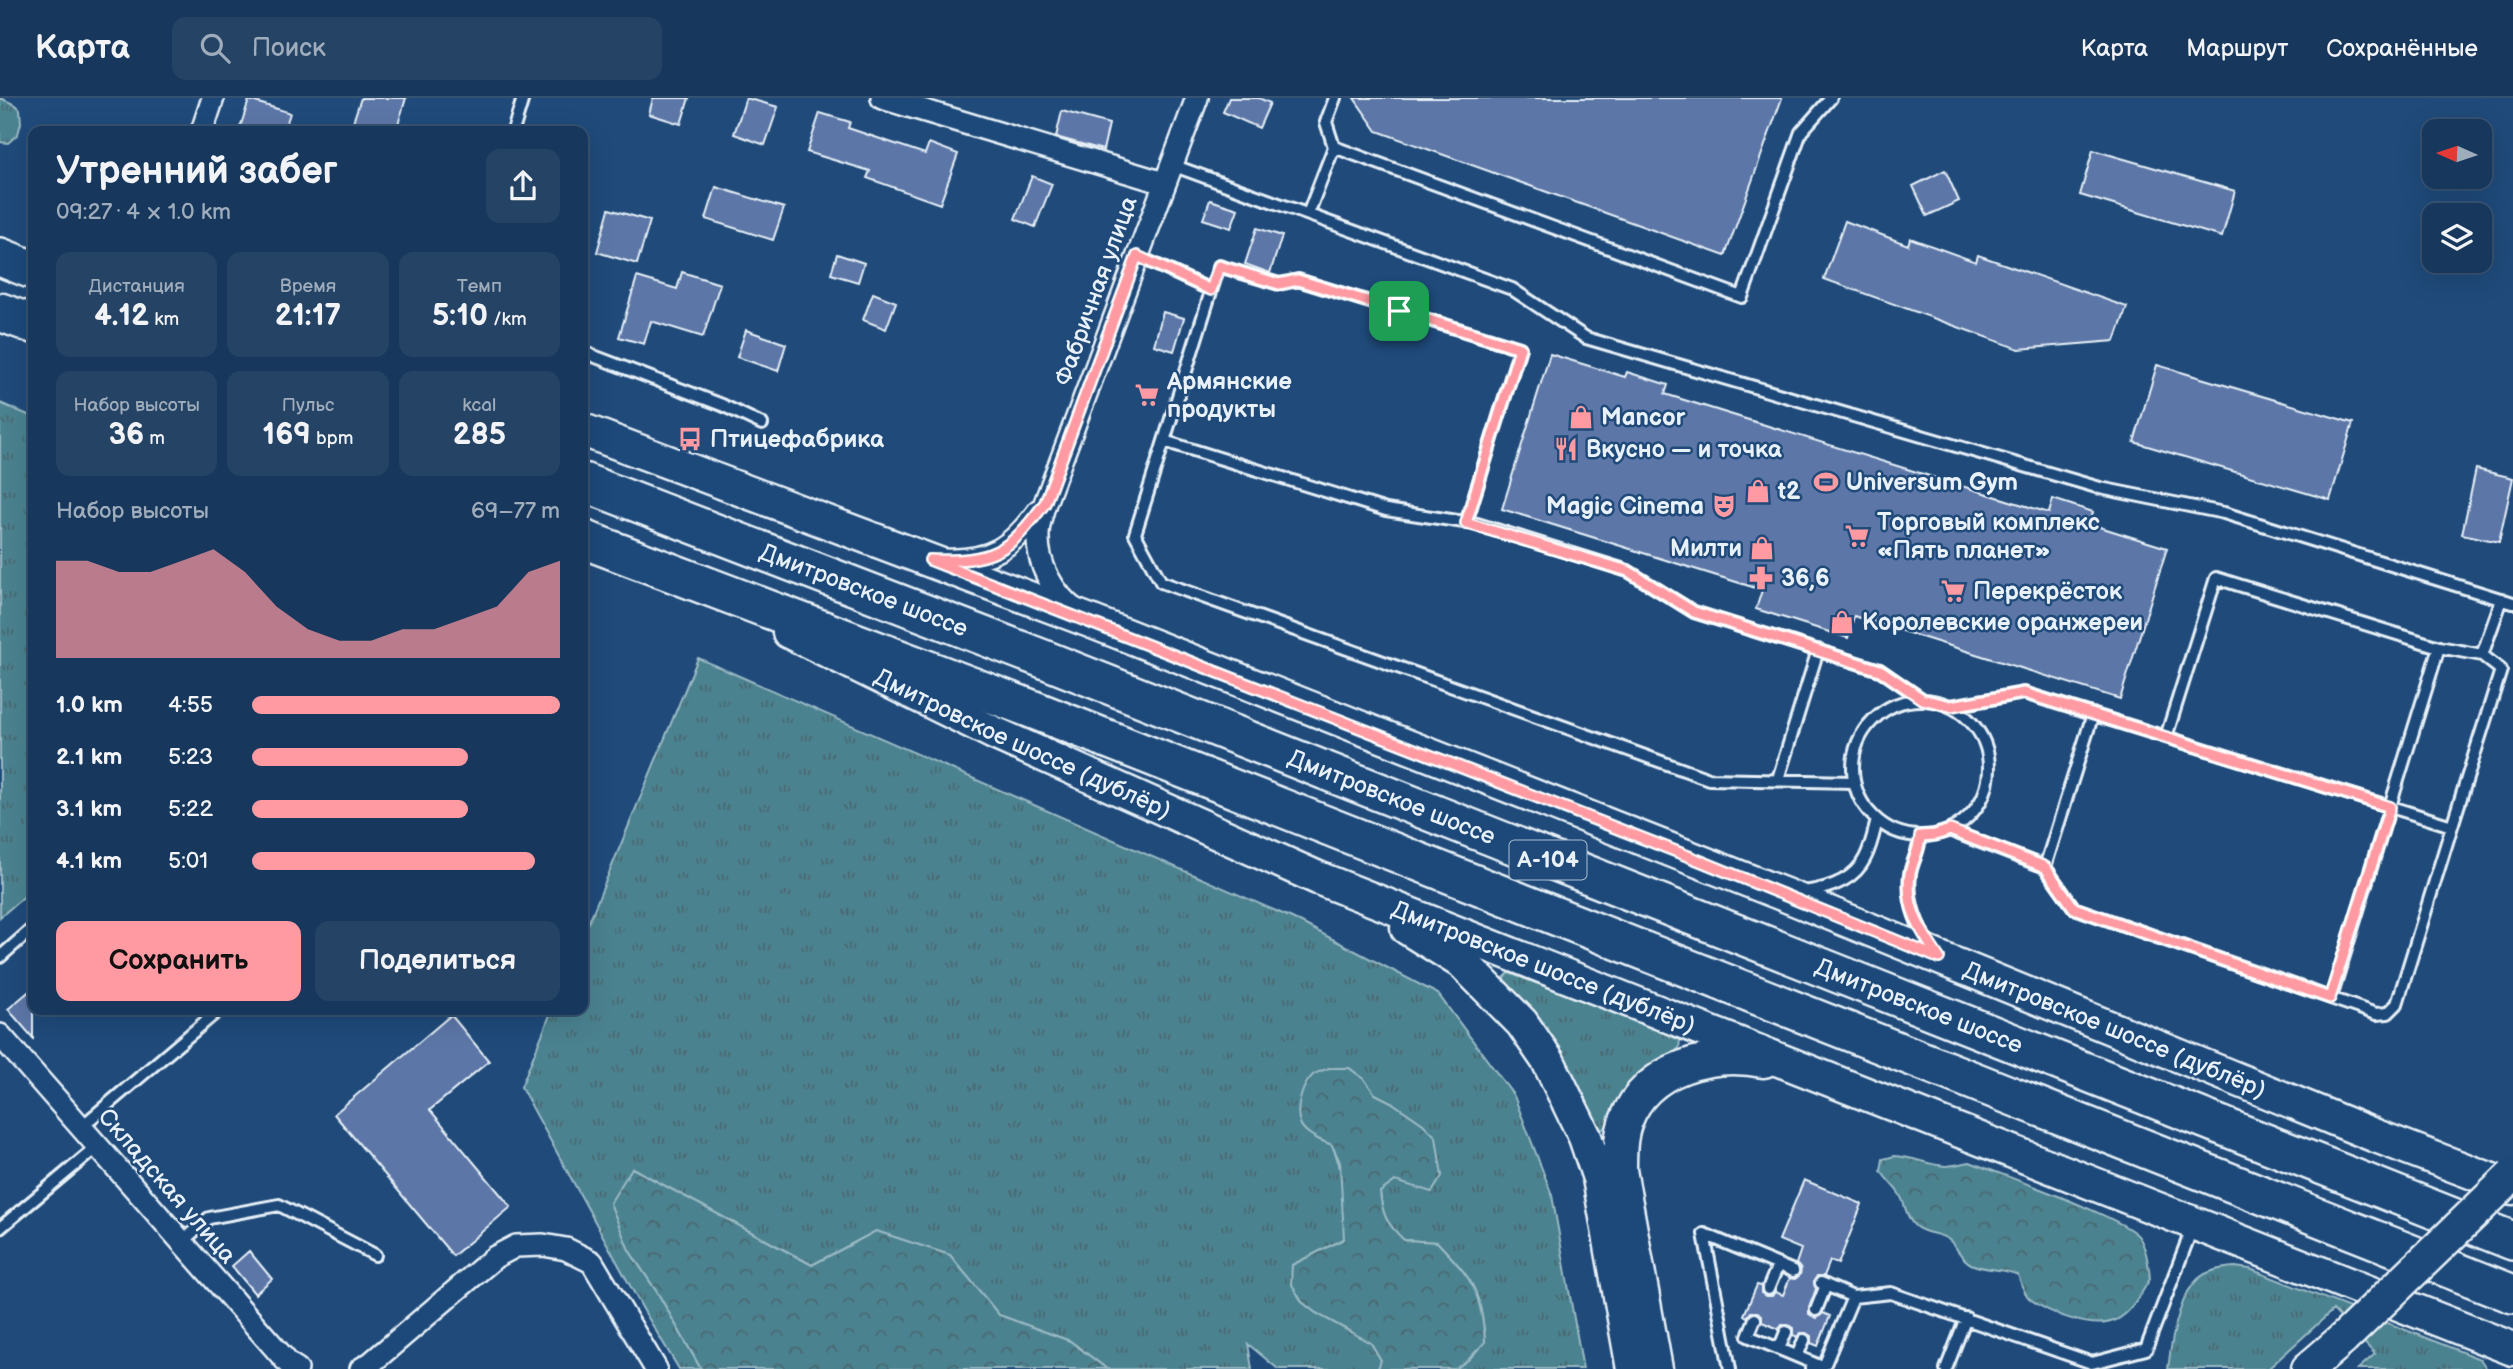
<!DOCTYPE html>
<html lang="ru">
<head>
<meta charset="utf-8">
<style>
	:root { --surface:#17385c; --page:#244365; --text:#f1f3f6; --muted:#9eacbb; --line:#365272; --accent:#ff9aa2 }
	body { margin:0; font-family:"Balsamiq Sans",sans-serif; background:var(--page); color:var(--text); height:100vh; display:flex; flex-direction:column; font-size:26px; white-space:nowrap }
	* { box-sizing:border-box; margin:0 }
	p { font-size:23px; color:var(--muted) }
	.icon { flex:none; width:38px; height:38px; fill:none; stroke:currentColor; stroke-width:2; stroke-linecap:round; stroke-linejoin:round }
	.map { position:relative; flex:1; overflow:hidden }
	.details { position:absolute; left:28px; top:28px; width:560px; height:889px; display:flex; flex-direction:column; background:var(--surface); border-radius:14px; box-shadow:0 7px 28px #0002,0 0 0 2px var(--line) }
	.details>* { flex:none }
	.needle { width:46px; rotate:273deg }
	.controls { position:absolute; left:2422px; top:21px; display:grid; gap:14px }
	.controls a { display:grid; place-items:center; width:70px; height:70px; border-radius:14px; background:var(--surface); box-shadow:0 7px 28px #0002,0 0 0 2px var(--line); font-size:35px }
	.pin { position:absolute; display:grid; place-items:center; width:60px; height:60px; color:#fff; margin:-30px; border-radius:14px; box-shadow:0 4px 10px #0006 }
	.round { display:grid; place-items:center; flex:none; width:74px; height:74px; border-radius:14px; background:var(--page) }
	.summary { display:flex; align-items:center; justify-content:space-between; height:119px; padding:0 28px }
	h1 { font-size:38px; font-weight:700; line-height:52px }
	.stats { display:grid; grid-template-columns:repeat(3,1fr); gap:10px; height:119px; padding:7px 28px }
	.stats div { display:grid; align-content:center; border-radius:14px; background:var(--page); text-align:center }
	.stats b { font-size:30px; font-weight:700 }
	.stats small { font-size:19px; font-weight:400 }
	.stats p { font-size:19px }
	.chart { height:196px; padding:14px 28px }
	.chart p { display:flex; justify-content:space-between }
	.chart svg { width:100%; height:126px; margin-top:7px; fill:var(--accent); opacity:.7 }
	.primary-button { display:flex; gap:14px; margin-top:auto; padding:14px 28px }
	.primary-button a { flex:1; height:80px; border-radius:14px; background:var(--accent); color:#111; font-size:28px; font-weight:700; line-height:80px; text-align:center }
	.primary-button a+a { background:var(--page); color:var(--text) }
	ul { padding:0 28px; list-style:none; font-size:23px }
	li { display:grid; grid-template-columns:112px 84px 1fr; align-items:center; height:52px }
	li i { height:18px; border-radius:9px; background:var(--accent) }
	header { display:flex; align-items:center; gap:42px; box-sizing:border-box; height:98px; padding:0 35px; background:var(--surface); border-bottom:2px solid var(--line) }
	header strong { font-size:33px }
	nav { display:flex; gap:38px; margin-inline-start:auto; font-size:24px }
	.search { width:490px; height:63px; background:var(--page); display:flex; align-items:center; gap:18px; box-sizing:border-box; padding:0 24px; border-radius:14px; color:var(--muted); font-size:26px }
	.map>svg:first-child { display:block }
	.grass { fill:url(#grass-tufts); stroke:#9abac4; stroke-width:2 }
	.forest { fill:url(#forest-crowns); stroke:#9abac4; stroke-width:2 }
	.building { fill:#5b76a7; stroke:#e8f1f8; stroke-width:2 }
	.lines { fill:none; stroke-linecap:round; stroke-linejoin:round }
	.service-casing { stroke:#e8f1f8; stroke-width:16 }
	.minor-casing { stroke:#e8f1f8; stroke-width:26 }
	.secondary-casing { stroke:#e8f1f8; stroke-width:37 }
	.trunk-casing { stroke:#e8f1f8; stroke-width:42 }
	.service { stroke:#1f4a7a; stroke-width:10 }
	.minor { stroke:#1f4a7a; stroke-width:21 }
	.secondary { stroke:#1f4a7a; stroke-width:32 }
	.trunk { stroke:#1f4a7a; stroke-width:37 }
	.secondary-bridge-casing { stroke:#e8f1f8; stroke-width:37; stroke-linecap:butt }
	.secondary-bridge { stroke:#1f4a7a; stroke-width:32 }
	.route-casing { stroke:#fff; stroke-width:14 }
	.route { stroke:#ff9aa2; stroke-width:9 }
	.labels { text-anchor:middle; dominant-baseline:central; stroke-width:5; stroke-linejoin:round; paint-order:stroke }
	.shield { fill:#1f4a7a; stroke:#acbfd2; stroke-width:2 }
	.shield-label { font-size:23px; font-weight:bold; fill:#e8f1f8 }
	.street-label { font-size:24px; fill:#e8f1f8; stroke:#1f4a7a }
	.poi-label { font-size:24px; font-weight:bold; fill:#e8f1f8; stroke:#1f4a7a; text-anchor:start }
</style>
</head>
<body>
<header>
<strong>Карта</strong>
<div class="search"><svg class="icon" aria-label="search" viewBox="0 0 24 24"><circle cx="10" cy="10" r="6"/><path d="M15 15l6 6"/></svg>Поиск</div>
<nav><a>Карта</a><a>Маршрут</a><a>Сохранённые</a></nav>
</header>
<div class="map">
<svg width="2513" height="1271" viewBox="0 0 2513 1271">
	<defs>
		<pattern id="grass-tufts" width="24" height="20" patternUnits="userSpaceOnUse" patternTransform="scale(1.75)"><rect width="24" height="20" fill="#4c8290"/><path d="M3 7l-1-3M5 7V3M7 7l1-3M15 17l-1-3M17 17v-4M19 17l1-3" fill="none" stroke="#496870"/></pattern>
		<pattern id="forest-crowns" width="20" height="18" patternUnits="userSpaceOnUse" patternTransform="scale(1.75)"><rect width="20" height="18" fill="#4c8290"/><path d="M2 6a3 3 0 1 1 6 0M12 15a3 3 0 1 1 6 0" fill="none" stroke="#496870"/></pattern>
	</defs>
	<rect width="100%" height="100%" fill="#1f4a7a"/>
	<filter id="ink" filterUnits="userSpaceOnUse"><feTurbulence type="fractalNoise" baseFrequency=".0143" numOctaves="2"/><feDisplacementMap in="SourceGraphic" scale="14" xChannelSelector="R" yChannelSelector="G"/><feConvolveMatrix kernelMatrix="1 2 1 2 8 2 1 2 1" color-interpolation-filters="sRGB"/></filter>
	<g filter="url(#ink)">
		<path class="grass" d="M0,0l16,7 4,4 1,14 -3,11 -10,9 -8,-1z
			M0,305l33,14v472l-33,28z
			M698,560l594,260 146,76 76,102 38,99 31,174h-128l14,-10 16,-18c-4,-52 -13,-62 -48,-99l-33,-2c-17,-16 -22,-25 -24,-48l15,-11 28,-57 -32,-22 -16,-8 -11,-15 -15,-11h-20l-15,70 18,7c13,28 13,63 12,94l-52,26 10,37 14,11 55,30 10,17 -3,9h-100l-30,-25 4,25h-145l-37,-28 -71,-26 -49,-60 -74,-24 -64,34 -180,-97 -3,82 30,45 42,74h-22l-35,-58 -123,-224 31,-77h31v-74z
			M1509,875l166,62 5,5 -1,8 -65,73 -7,7 -9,2 -97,-149z
			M2235,1169l15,2 230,90 7,10h-129l17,-15 -42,-44 -65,59h-100c3,-26 10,-72 30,-90 10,-9 24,-11 37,-12z"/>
		<path class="forest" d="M1329,970h20l15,11 11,15 16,8 32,22 13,13 6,39 -10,16 -37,-11 -15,11c2,23 7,32 24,48l33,2c35,37 44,47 48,100l-16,17 -14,10h-77l3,-9 -10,-17 -55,-30 -14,-11 -11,-19 1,-18 52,-26 -4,-77 -8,-17c-11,-5 -27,-10 -32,-22 -5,-14 2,-38 13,-48 4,-3 12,-5 16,-7z
			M1895,1058c18,1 34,9 51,10 8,0 16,-3 24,-4 29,12 156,56 169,75 8,12 10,29 11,42 -9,14 -18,34 -34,41 -23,11 -68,-7 -86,-21 -7,-6 -9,-16 -12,-24 -15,-7 -32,-4 -47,-11 -11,-6 -13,-16 -22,-24 -10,-8 -24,-5 -34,-14 -10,-9 -9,-23 -17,-34 -5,-7 -12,-13 -17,-21l2,-12z
			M632,1070l180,97 64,-34 74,24 49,60 71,26 37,28h-406l-42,-74 -30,-45 -19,-47z"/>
		<path class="building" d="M361,0h45l-10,33h-46z
			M653,0h36l-8,26 -32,-10z
			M746,0l32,9 -13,38 -31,-11z
			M1229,0h30l11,5 -11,25 -36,-16z
			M1354,0h428l-57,158 -348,-125z
			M249,2l41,13 -6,18h-45z
			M1062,13l47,13 -6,26 -47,-13z
			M820,15l30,9 -2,6 77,26 4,-11 29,11 -18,50 -73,-26 3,-7 -63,-19z
			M2093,52l142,41 -13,46 -142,-42z
			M1945,72l14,31 -32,15 -14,-30z
			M1032,78l20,8 -17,43 -20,-8z
			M716,89l68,21 -11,32 -67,-21z
			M1210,102l28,9 -7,19 -28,-9z
			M609,111l41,12 -13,43 -40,-12z
			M1845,123l63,24 2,-7 66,24 2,-7 149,52 -12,34 -96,8 -195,-70z
			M1257,130l25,8 -12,37 -25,-9z
			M837,156l27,9 -6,19 -27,-8z
			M682,174l38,12 -17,53 -52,-16 -7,23 -25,-7 18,-60 40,12z
			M873,195l23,9 -10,27 -23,-9z
			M1163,214l21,6 -10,33 -20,-6z
			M746,232l40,14 -8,27 -41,-14z
			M1550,256l75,23 2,-5 41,13 -3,9 384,119 4,-14 40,13 -3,12 77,24 -47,151 -266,-83 -6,22 -92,-29 6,-19 -260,-81z
			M2157,267l196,58 -23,77 -196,-58z
			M2476,371l37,9 -14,64 -37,-8z
			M33,890v50l-25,-29z
			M451,917l38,46 -59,49 81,97 -58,49 -119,-142z
			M1804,1082l58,24 -24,60 -8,-3 -6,15h-7l-3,5 2,8 -7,19v6l7,4 7,-5 7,3 -12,30 -7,-3v-7l-5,-3h-6l-3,4 -4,-2v-7l-5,-3h-6l-3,4 -17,-7v-7l-5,-3h-6l-4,5 -3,-2 13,-30 4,1v7l5,3h6l3,-4 8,3 7,-17 5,1 5,-4 1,-6 -5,-5 5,-15 -22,-9z
			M249,1153l23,28 -17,15 -23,-28z"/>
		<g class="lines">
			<g class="service-casing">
				<path id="service" d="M513,33l10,-33
					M1334,49l408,150 59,-165 30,-34
					M1172,67l340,124 74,49 514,150 124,25 289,90
					M1308,116l26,-67 -8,-25 9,-24
					M1137,158l74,34
					M583,254l139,53 40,19
					M1164,343l55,-175 60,18 19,-4 222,68 -54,175
					M1853 670a68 68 0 1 1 136 0a68 68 0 1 1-136 0Z
					M2166,639l50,-159 223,69 43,8 20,-56
					M1778,681l40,-129
					M1854,684l-145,-3 -548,-197 -26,-48 29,-93 222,69 91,14 151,47 66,41 186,58 42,29
					M2452,728l49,-156 -19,-15
					M1949,732l96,37 29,41 302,106 12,-1 9,-9 55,-178 -428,-133 -73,13
					M1920,738c0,14 -8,25 -10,38 -3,27 5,49 20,70
					M2045,769l48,-153
					M1804,794c23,-3 50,-11 61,-34 6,-11 9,-26 12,-38
					M0,859l33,-29
					M2331,900l108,-351
					M81,1029l138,-117
					M0,1130l98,-82
					M1704,1136l26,135
					M1704,1136l89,37
					M182,1144l27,-24 70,-13 96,50
					M1768,1191l10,-24
					M1853,1199l38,-4 201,70 54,-14 47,-123
					M1816,1212l10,-25
					M1755,1221l-7,17 72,30
					M1779,1251l7,-17
					M1797,1258l7,-16
					M1811,1271l14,-5 28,-67 -32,-14
					M1946,1271l20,-51"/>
			</g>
			<g class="minor-casing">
				<path id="minor" d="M882,0l282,85
					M202,33l11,-33
					M944,462c47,2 68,-13 95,-50
					M1076,513c-23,-17 -39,-47 -38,-76 0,-11 4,-22 7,-32l152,-405
					M0,937l289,329 8,5
					M361,1271l10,-6 124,-106 21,-11 27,-1 23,4 26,13 64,107"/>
			</g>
			<g class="secondary-casing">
				<g id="secondary">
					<path id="s1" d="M583,332l507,191 695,274 591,241 137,52"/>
					<path id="s2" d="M789,534l205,101 324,145 1195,471"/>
					<path d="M1407,830l56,35 59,60 26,38 37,76 14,41 34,191"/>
					<path d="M1656,1271l-36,-199c0,-16 0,-34 6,-49 20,-54 86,-70 138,-60"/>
					<path d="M2308,1271l35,-30"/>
				</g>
			</g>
			<g class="trunk-casing">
				<g id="trunk">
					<path d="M0,159l33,13"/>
					<path d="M0,214l33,12"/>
					<path id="s3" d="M583,384l463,178 1467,581"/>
					<path d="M583,441l446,169 1484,586"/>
				</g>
			</g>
			<use href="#service" class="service"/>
			<use href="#minor" class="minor"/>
			<use href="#secondary" class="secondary"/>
			<use href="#trunk" class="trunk"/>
			<g class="secondary-bridge-casing">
				<path id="secondary-bridge" d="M2343,1241l170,-164"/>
			</g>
			<use href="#secondary-bridge" class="secondary-bridge"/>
		</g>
	</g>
	<g class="lines" filter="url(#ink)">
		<g class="route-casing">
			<path id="route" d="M1137,158l74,34 8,-24 60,18 19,-4 222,68 -54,175 162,48 66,41 186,58 42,29 29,7 73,-13 366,114 -60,191 -256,-90 -29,-41 -95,-37 -15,5 -15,1c0,14 -8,25 -10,38 -5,35 11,57 29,84l-241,-98 -768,-300c63,2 78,-7 115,-57z"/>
		</g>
		<use href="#route" class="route"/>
	</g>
	<defs>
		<g id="supermarket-bare" transform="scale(1.89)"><path d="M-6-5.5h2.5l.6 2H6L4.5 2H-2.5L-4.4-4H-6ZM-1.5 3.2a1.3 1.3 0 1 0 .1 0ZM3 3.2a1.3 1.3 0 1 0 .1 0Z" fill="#ff9aa2" stroke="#1f4a7a" stroke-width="2.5" paint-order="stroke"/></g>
		<g id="shop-bare" transform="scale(1.89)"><path d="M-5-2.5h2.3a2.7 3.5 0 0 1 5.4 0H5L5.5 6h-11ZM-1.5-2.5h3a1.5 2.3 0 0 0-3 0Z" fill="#ff9aa2" stroke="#1f4a7a" stroke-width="2.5" paint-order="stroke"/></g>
		<g id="bus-bare" transform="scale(1.89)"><path d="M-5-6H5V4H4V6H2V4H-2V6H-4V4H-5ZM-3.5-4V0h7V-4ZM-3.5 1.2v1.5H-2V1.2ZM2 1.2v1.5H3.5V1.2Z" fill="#ff9aa2" stroke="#1f4a7a" stroke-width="2.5" paint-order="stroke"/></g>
		<g id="restaurant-bare" transform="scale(1.89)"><path d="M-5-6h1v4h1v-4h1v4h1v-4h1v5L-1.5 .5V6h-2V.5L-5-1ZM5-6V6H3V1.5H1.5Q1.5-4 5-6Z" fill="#ff9aa2" stroke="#1f4a7a" stroke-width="2.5" paint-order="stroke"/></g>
		<g id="stadium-bare" transform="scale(1.89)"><path d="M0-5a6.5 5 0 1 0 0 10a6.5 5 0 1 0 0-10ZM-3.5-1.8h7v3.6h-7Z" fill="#ff9aa2" stroke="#1f4a7a" stroke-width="2.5" paint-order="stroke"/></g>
		<g id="theatre-bare" transform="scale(1.89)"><path d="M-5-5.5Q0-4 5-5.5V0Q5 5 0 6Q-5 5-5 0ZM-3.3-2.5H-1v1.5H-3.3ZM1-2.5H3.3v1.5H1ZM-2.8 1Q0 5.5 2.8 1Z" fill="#ff9aa2" stroke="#1f4a7a" stroke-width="2.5" paint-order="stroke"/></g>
		<g id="pharmacy-bare" transform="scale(1.89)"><path d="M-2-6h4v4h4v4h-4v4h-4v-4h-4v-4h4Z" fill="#ff9aa2" stroke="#1f4a7a" stroke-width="2.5" paint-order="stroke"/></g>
	</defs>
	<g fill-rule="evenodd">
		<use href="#supermarket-bare" x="1147" y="297"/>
		<use href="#shop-bare" x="1581" y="319"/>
		<use href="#bus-bare" x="690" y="341"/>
		<use href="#restaurant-bare" x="1566" y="351"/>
		<use href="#stadium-bare" x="1826" y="384"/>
		<use href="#shop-bare" x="1758" y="393"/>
		<use href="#theatre-bare" x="1724" y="408"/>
		<use href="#supermarket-bare" x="1857" y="438"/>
		<use href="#shop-bare" x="1762" y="450"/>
		<use href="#pharmacy-bare" x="1761" y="480"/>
		<use href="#supermarket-bare" x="1953" y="493"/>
		<use href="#shop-bare" x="1842" y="524"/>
	</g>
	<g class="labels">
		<rect class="shield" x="1509.5" y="742.5" width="77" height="39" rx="5"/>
		<g class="shield-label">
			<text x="1548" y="762">А-104</text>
		</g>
		<g class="street-label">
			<text transform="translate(1096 193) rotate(-70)">Фабричная улица</text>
			<text stroke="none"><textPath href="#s3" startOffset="301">Дмитровское шоссе</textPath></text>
			<text stroke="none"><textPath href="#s2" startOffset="259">Дмитровское шоссе (дублёр)</textPath></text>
			<text stroke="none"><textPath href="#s3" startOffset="868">Дмитровское шоссе</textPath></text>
			<text stroke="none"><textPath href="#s2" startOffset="826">Дмитровское шоссе (дублёр)</textPath></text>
			<text stroke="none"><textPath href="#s3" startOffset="1435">Дмитровское шоссе</textPath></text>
			<text stroke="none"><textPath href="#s1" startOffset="1645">Дмитровское шоссе (дублёр)</textPath></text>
			<text transform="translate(167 1088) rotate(49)">Складская улица</text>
		</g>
		<g class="poi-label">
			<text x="1167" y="283">Армянские<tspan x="1167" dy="28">продукты</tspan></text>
			<text x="1601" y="319">Mancor</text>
			<text x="710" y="341">Птицефабрика</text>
			<text x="1586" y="351">Вкусно — и точка</text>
			<text x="1846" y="384">Universum Gym</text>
			<text x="1778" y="393">t2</text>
			<text x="1704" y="408" text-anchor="end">Magic Cinema</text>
			<text x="1877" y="424">Торговый комплекс<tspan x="1877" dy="28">«Пять планет»</tspan></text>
			<text x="1742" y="450" text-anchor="end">Милти</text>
			<text x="1781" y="480">36,6</text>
			<text x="1973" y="493">Перекрёсток</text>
			<text x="1862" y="524">Королевские оранжереи</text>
		</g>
	</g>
</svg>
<div class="controls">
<a><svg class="needle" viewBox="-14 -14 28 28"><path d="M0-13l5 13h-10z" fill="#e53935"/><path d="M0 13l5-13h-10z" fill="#9eacbb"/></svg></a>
<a><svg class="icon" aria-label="layers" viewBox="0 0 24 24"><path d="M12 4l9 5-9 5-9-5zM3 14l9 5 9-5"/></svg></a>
</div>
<div class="pin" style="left:1399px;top:213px;background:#1e9e55"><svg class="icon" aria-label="arrive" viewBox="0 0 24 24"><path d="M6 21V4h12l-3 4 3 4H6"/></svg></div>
<section class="details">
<div class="summary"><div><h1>Утренний забег</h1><p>09:27 · 4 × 1.0 km</p></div><a class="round"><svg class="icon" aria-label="share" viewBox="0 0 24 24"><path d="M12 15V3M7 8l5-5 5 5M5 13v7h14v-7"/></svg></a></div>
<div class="stats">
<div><p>Дистанция</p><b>4.12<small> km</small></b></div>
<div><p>Время</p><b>21:17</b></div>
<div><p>Темп</p><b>5:10<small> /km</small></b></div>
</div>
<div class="stats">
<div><p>Набор высоты</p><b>36<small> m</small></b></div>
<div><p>Пульс</p><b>169<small> bpm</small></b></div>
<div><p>kcal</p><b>285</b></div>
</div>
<div class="chart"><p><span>Набор высоты</span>69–77 m</p>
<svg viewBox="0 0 160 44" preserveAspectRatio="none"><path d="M0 44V10L10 10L20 14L30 14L40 10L50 6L60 14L70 26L80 34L90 38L100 38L110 34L120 34L130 30L140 26L150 14L160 10V44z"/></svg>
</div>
<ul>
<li><b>1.0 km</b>4:55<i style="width:100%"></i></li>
<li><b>2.1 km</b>5:23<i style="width:70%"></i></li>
<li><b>3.1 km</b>5:22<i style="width:70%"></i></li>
<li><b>4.1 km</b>5:01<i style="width:92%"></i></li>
</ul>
<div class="primary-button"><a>Сохранить</a><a>Поделиться</a></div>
</section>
</div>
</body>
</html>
